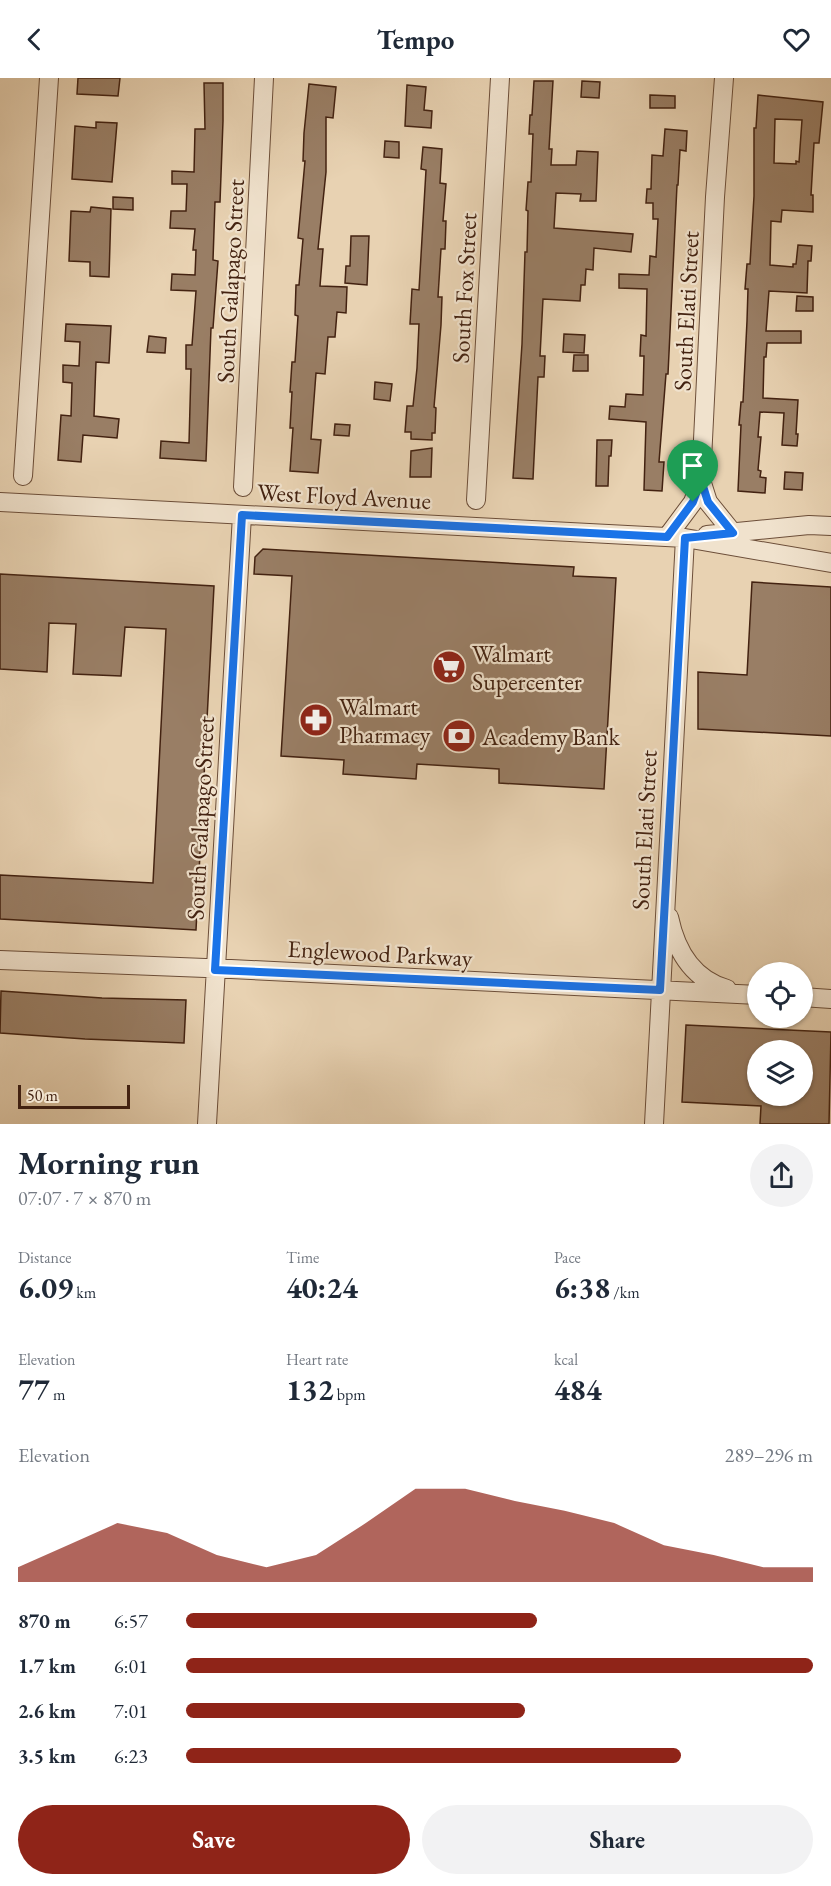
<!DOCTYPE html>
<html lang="en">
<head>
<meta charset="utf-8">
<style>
	:root { --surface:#fff; --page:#f2f2f3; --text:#1f2937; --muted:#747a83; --accent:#8f2418 }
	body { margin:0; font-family:"EB Garamond",serif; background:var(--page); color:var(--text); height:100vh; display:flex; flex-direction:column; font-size:22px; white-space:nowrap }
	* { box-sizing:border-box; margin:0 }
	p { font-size:20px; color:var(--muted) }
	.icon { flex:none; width:33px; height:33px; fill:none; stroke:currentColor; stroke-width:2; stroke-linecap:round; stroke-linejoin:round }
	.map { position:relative; height:1046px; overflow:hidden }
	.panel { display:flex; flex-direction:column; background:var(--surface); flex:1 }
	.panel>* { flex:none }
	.buttons { position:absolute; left:747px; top:884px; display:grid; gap:12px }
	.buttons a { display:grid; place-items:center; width:66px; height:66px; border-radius:50%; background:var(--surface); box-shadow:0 2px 4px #0004; font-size:30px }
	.scale { position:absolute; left:18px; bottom:15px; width:112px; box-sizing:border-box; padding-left:6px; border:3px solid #432211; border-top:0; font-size:16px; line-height:21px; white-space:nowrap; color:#432211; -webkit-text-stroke:4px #f0e2cd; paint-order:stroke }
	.pin { position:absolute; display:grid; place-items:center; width:51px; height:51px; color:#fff; margin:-62px -26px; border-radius:50% 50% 50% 0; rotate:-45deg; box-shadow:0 0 6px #0007 }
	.pin .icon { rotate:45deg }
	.round { display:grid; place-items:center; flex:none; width:63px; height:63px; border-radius:32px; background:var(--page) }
	.summary { display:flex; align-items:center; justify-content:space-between; height:102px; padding:0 18px }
	h1 { font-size:33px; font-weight:700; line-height:45px }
	.figures { display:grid; grid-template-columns:repeat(3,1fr); gap:9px; height:102px; padding:6px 18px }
	.figures div { display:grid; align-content:center }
	.figures b { font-size:30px; font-weight:700 }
	.figures small { font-size:16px; font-weight:400 }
	.figures p { font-size:16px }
	.chart { height:168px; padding:12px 18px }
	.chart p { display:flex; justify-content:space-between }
	.chart svg { width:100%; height:108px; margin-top:6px; fill:var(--accent); opacity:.7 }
	.button { display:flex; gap:12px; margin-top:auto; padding:12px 18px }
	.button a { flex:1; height:69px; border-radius:36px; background:var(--accent); color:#fff; font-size:24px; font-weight:700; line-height:69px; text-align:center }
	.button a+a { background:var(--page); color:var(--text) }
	ul { padding:0 18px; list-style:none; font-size:20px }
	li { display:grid; grid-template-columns:96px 72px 1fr; align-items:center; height:45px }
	li i { height:15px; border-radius:8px; background:var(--accent) }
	header { display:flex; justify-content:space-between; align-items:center; height:78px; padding:0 18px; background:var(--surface); font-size:27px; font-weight:700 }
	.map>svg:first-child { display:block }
	.building { fill:#997e65; stroke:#432211; stroke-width:1.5; fill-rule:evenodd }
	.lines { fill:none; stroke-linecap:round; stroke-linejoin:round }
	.minor-casing { stroke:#6c4e39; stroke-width:20 }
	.minor { stroke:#f0e2cd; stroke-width:18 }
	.route-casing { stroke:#fff; stroke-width:12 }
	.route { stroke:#1a73e8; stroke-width:8 }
	.labels { text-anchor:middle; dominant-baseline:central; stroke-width:4.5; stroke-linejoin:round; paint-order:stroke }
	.street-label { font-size:24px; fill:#432211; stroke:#f0e2cd }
	.poi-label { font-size:24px; fill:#432211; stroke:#f0e2cd; text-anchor:start }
</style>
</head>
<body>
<header><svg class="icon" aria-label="back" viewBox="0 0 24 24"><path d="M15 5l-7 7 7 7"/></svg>Tempo<svg class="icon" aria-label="heart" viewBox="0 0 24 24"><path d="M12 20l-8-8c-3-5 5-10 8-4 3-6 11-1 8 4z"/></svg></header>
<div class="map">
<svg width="831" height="1046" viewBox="0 0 831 1046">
	<rect width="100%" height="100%" fill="#e8d2b2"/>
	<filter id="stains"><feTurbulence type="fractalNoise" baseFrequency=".00333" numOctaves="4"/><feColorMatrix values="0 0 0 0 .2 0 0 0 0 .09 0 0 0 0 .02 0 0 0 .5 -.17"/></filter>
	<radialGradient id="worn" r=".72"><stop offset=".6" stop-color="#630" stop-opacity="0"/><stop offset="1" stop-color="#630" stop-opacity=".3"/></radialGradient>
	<path class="building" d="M78,0h42l-2,18 -41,-2z
		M534,3h19l-4,68h3l-1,16h25l1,-14 21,1 -2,49h-16l1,-7 -25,-1 -2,35 79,6 -2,18 -37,-4 -1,22 -7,-1 -1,16h-4l-1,16 -37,-2 -3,57h5l-1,21h-6l-5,102 -20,-1 9,-134 3,-92h2l1,-41 -2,-1 2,-28h3l2,-48h-4l1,-19h2z
		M582,3l18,1 -1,16 -18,-1z
		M204,5h19v38l-3,81h-5l-2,58 5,1 -5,67h-2l-5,133 -46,-3 1,-17 28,2 2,-74h-5v-24h6l4,-54 -25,-1 1,-16 23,1 1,-25h-3l2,-21 -25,-1 1,-17h15l1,-27h-15v-13l22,1 1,-43h10z
		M309,6l27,3 -3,31 -7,-1v55l-8,77h5l-3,37 27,1 -1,26 -9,-1 -2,25h-7l-3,37 -9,-1 -5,66 10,1 -3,33 -28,-2 3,-43h-3l2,-36h-2l2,-30h3l3,-46 -3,-1 1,-30h3l4,-46 -5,-1 7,-77h-2l1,-28z
		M407,7l19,2 -2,23 8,1 -1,17 -26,-2z
		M650,17l25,1v12h-25z
		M758,17l65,7 -4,41h-5l-3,52h2v17l-31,-2 -1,12 -10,-1 -1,44 23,2v-3h3l2,-19 14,1 -1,15h-3l-1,32 -38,-2 -3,40h35v12h-34l-1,14h-2l-1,41 35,2 -2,34h2l-1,12 -15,-1 2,-32 -24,-1 -2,25h3l-3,33 3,1 -1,6 6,1 -1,15 -27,-2 3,-66h-2l2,-23h2l4,-81 1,-32h-3l2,-25h3l4,-68v-68h2zM775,41l27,1 -3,42 -3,-1v3l-22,-1z
		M96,44l21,1 -5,59 -40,-3 3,-53 21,2z
		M665,51l22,2 -1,20 -6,-1 -2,35h-1l-9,189h-2l-7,88h5l-2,29 -18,-1 2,-68 -37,-3 1,-13 15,1 1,-13 17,1 1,-39h-4l1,-21 5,1 1,-47 -28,-1v-14l30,1 1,-19 6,1 2,-38h-5v-16h-7l1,-14h4l1,-34 11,1z
		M385,63l14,1v16l-15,-1z
		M423,69l19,2 -2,34 6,1 -3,37h3l-1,28h-4l-3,48h4l-1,28 -7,82 2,1 -1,25h-3v7l-21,-1v-7h-6l2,-26h6l4,-38 2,-44h-9l2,-35 7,1 7,-120 -5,-1z
		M113,119l20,1v12l-20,-1z
		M91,129l20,2 -2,68 -19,-1v-14l-21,-1 2,-50 19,1z
		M351,158h18l-2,49 -22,-2 1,-17h4z
		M797,218l16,1v14h-17z
		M66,246l45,2 -2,37 -13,-1 -2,54 25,3 -2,19 -34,-3 -2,27 -23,-2 3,-45 10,1 1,-33 -9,-1v-17l16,1 1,-24 -15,-1z
		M564,256l21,1 -1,18 -21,-1z
		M149,258l17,2 -1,15 -18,-1z
		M574,277h14v16h-15z
		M375,304l17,2 -2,17 -16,-2z
		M335,346l15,1 -1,11 -15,-1z
		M597,362h15l-1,16h-2l-1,30h-12z
		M432,370l-1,29h-21l1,-26z
		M785,394l18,1 -1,17 -18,-1z
		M263,471l311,18 -1,9 43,2 -12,211 -105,-6v-14l-82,-5 -1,15 -73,-5 1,-14 -63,-4 11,-180 -38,-2 1,-17z
		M0,496l214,12 -18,344 -196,-11v-44l153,8 13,-254 -41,-2 -4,49 -48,-2 3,-50 -27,-1 -2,49 -47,-3z
		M752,504l79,5v149l-133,-7v-57l49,3z
		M1,913l101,7 84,2 -2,43 -99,-4 -85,-6z
		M686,947l145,7 -2,92h-69l1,-18 -79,-4zM758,972h44v45h-44z"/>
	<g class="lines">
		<g class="minor-casing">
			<path id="minor" d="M23,398l26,-398
				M701,402l7,22 25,31
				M243,409l21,-409
				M476,422l24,-422
				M0,424l685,36 146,25
				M707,457l102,-10 22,1
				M667,459l26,-35 8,-22 14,-283 9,-119
				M669,839c7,34 23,62 58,72
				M0,882l231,9 527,26
				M802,919l29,2
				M207,1046l35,-609
				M654,1046l31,-586"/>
		</g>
		<use href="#minor" class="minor"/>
	</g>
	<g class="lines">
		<g class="route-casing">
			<path id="route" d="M701,402l7,22 25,31 -48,5 -25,452 -445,-20 27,-455 425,22 26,-35z"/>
		</g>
		<use href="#route" class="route"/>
	</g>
	<defs>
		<g id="supermarket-disc" transform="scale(1.725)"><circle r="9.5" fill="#8f2418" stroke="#f0e2cd"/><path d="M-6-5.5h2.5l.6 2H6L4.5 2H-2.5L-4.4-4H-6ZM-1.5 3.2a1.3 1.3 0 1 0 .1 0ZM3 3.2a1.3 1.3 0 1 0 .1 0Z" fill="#fff"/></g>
		<g id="pharmacy-disc" transform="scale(1.725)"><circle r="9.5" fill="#8f2418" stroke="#f0e2cd"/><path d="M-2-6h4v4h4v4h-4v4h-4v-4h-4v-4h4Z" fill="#fff"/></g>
		<g id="bank-disc" transform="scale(1.725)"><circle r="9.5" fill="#8f2418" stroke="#f0e2cd"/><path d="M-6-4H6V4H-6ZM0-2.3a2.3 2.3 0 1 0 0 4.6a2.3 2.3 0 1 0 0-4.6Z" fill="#fff"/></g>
	</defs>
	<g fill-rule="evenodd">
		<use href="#supermarket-disc" x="449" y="589"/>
		<use href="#pharmacy-disc" x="316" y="642"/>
		<use href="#bank-disc" x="459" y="658"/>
	</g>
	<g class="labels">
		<g class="street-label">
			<text transform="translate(230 203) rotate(-87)">South Galapago Street</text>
			<text transform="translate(464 210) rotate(-87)">South Fox Street</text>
			<text transform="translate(686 233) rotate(-87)">South Elati Street</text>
			<text transform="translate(344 418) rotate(3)">West Floyd Avenue</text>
			<text transform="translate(200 740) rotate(-87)">South Galapago Street</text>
			<text transform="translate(644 752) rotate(-87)">South Elati Street</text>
			<text transform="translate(380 875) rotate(3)">Englewood Parkway</text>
		</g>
		<g class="poi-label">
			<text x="472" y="575">Walmart<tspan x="472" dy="28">Supercenter</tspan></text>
			<text x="339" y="628">Walmart<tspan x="339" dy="28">Pharmacy</tspan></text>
			<text x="482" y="658">Academy Bank</text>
		</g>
	</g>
	<rect width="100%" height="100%" filter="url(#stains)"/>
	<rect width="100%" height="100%" fill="url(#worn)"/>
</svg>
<div class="buttons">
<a><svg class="icon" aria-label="locate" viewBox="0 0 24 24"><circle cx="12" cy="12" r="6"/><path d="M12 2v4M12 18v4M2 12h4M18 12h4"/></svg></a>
<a><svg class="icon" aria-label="layers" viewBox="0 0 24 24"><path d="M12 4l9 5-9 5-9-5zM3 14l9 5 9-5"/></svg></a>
</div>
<div class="scale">50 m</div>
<div class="pin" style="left:693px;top:424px;background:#1e9e55"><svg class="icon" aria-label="arrive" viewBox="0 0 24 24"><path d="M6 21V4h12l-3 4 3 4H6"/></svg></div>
</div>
<section class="panel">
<div class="summary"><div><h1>Morning run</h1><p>07:07 · 7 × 870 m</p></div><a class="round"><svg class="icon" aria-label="share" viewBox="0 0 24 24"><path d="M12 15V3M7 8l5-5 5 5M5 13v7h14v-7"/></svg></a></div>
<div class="figures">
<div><p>Distance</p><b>6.09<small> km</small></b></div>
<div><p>Time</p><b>40:24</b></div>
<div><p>Pace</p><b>6:38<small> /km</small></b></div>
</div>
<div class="figures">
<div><p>Elevation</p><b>77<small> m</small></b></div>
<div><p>Heart rate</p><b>132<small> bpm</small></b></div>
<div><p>kcal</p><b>484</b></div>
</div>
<div class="chart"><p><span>Elevation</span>289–296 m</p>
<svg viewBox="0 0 160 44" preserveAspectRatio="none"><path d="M0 44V38L10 29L20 20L30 24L40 33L50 38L60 33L70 20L80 6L90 6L100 11L110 15L120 20L130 29L140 33L150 38L160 38V44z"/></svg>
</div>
<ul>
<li><b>870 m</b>6:57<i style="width:56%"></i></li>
<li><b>1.7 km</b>6:01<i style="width:100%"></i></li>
<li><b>2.6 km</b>7:01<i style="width:54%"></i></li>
<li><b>3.5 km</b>6:23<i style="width:79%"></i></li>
</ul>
<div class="button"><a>Save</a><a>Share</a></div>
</section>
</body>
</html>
